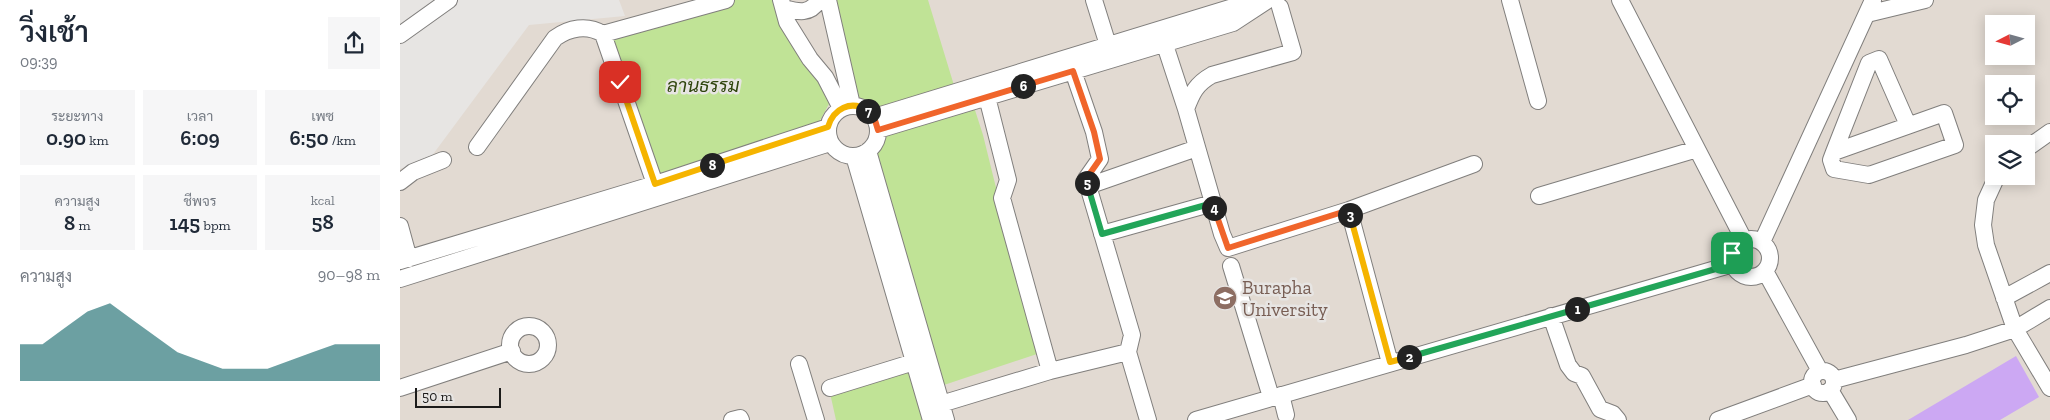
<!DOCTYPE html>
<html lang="th">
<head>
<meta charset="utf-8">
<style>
	:root { --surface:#fff; --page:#f6f6f7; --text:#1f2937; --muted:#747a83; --accent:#2e787c }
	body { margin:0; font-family:"Zilla Slab",Sarabun,serif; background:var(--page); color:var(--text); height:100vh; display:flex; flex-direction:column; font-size:19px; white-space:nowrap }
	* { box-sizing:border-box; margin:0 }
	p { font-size:16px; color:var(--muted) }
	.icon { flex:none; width:28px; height:28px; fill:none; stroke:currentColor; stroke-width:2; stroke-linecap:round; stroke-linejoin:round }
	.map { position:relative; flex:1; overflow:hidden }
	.details { display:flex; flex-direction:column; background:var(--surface); width:400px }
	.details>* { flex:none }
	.needle { width:32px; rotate:264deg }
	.fabs { position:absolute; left:1585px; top:15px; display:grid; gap:10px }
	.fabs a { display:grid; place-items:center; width:50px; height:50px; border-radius:0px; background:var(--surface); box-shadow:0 2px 12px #0003; font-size:25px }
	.scale { position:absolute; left:15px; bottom:12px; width:86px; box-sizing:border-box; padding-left:5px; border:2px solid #1c1b1a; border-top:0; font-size:14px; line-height:18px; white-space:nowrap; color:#1c1b1a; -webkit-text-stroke:4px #e7e5e3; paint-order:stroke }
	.pin { position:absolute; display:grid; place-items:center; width:42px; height:42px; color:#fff; margin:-21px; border-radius:10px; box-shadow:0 2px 8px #0006 }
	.km { position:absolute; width:25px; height:25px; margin:-12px; border-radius:50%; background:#222; color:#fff; font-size:14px; line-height:25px; text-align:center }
	.round { display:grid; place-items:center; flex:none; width:52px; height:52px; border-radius:0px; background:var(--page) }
	.summary { display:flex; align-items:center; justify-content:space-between; height:85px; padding:0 20px }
	h1 { font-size:28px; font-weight:600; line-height:38px }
	.figures { display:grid; grid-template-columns:repeat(3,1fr); gap:8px; height:85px; padding:5px 20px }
	.figures div { display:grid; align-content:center; border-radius:0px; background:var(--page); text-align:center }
	.figures b { font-size:21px; font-weight:600 }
	.figures small { font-size:14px; font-weight:400 }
	.figures p { font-size:14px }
	.chart { height:140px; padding:10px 20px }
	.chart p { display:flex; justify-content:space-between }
	.chart svg { width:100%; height:90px; margin-top:5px; fill:var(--accent); opacity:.7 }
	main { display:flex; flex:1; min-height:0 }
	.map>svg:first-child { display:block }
	.built { fill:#e2dad2; fill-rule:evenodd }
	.green { fill:#c0e396 }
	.building { fill:#cca8f3 }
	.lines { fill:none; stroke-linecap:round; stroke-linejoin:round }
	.minor-casing { stroke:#817f7d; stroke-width:18 }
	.minor { stroke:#fff; stroke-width:16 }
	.split-1-casing { stroke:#fff; stroke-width:10 }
	.split-2-casing { stroke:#fff; stroke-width:10 }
	.split-3-casing { stroke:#fff; stroke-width:10 }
	.split-4-casing { stroke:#fff; stroke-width:10 }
	.split-5-casing { stroke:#fff; stroke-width:10 }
	.split-6-casing { stroke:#fff; stroke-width:10 }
	.split-7-casing { stroke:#fff; stroke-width:10 }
	.split-8-casing { stroke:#fff; stroke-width:10 }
	.split-9-casing { stroke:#fff; stroke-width:10 }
	.split-1 { stroke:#22a559; stroke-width:6 }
	.split-2 { stroke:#22a559; stroke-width:6 }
	.split-3 { stroke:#f5b400; stroke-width:6 }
	.split-4 { stroke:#f0652b; stroke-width:6 }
	.split-5 { stroke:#22a559; stroke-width:6 }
	.split-6 { stroke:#f0652b; stroke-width:6 }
	.split-7 { stroke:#f0652b; stroke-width:6 }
	.split-8 { stroke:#f5b400; stroke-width:6 }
	.split-9 { stroke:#f5b400; stroke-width:6 }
	.labels { text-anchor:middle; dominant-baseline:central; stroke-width:5; stroke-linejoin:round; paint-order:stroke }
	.park-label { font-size:19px; font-style:italic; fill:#30460e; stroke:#e7e5e3 }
	.education-label { font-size:19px; fill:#785e54; stroke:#e7e5e3; text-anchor:start }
</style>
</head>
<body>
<main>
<section class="details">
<div class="summary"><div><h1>วิ่งเช้า</h1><p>09:39</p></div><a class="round"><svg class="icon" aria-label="share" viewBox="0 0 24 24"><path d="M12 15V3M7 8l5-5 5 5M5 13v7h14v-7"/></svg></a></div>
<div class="figures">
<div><p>ระยะทาง</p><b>0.90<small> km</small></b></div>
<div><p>เวลา</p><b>6:09</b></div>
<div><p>เพซ</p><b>6:50<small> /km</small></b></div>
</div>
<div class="figures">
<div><p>ความสูง</p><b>8<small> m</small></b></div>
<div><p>ชีพจร</p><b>145<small> bpm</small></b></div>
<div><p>kcal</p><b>58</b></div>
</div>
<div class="chart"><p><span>ความสูง</span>90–98 m</p>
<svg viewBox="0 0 160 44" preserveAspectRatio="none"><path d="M0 44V26L10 26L20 18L30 10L40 6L50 14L60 22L70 30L80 34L90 38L100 38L110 38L120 34L130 30L140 26L150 26L160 26V44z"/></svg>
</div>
</section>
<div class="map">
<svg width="1650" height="420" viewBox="0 0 1650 420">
	<rect width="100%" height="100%" fill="#e7e5e3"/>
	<path class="built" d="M219,0h1431v420h-1650v-251l31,-12 98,-132 96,-9zM1594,24h32v32h-32zM1594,84h32v32h-32zM1594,144h32v32h-32z"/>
	<path class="green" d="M331,0h47l52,102 -14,26 -163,51 -50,-145z
		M428,0h100l28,92 -77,24 -24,-13z
		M574,107l9,28 54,219 -96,32 -73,-235 9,-14z
		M511,366l16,54h-91l-6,-27z"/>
	<path class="building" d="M1616,356l23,41 -39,23h-92z"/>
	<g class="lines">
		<g class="minor-casing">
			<path id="minor" d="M381,0l6,22 23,37 15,18 16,31
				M428,0l24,105
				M694,0l14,45
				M1110,0l28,101
				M1220,0l124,240
				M880,7l13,45 -81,23c-16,9 -20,18 -26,34l36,125 6,14 121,-38 41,153
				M384,8c14,4 26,7 35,-8
				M1467,14l58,-14
				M203,34l123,-34
				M0,35l49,-35
				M765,45l21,64
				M673,71l21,61 6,27 -14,20 46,156 -4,17 20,68
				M587,97l21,83 -6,18 48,173
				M428 131a25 25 0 1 1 50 0a25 25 0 1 1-50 0Z
				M474,117l359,-110 13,-7
				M478,130l355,-107 35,-23
				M77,147l78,-109c14,-10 32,-14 48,-4l52,150
				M1626,149l24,-17
				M468,151l78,269
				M1434,152l110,-39 11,32 -86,30 -35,-6 -3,-9 3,-8 35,-89 10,-4 29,66
				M454,156l77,264
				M1597,176l-11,24 -3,25 3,20 29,84 35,59
				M0,182l13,-10 30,-12
				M688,186l109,-38
				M1139,196l158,-47
				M949,210l125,-46
				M0,226l9,33
				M702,234l111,-31
				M1332 258a19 19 0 1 1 38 0a19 19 0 1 1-38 0Z
				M1362,242l111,-242
				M0,261l255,-77 173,-57
				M831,266l40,131
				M1365,271l55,100
				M0,279l430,-136
				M1604,298l46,-25
				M1151,316l17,49 6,8 8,3 18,33 13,5 5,6
				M110 345a19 19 0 1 1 38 0a19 19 0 1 1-38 0Z
				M399,364l17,56
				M1412 382a11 11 0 1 1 22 0a11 11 0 1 1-22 0Z
				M1434,380l132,-35 49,-16 35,-21
				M0,388l112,-37
				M430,388l84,-26
				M1430,390l18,30
				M881,395l5,20
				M541,404l109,-33 78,-19
				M332,420l8,-2 1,2
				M796,420l537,-156
				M1318,420l95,-35"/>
		</g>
		<use href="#minor" class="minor"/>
	</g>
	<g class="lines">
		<g class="split-1-casing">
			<path id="split-1" d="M1177,309l156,-45 -1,-11"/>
		</g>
		<g class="split-2-casing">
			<path id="split-2" d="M1009,357l168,-48"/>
		</g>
		<g class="split-3-casing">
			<path id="split-3" d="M950,215l40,147 19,-5"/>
		</g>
		<g class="split-4-casing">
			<path id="split-4" d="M814,208l14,40 121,-38 1,5"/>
		</g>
		<g class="split-5-casing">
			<path id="split-5" d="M687,183l15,51 111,-31 1,5"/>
		</g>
		<g class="split-6-casing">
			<path id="split-6" d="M623,86l50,-15 21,61 6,27 -14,20 1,4"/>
		</g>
		<g class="split-7-casing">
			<path id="split-7" d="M468,111l6,6 4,13 145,-44"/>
		</g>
		<g class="split-8-casing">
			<path id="split-8" d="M312,165l116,-38c5,-18 23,-28 40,-16"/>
		</g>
		<g class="split-9-casing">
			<path id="split-9" d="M220,82l35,102 57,-19"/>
		</g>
		<use href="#split-1" class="split-1"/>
		<use href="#split-2" class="split-2"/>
		<use href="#split-3" class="split-3"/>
		<use href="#split-4" class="split-4"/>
		<use href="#split-5" class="split-5"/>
		<use href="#split-6" class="split-6"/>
		<use href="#split-7" class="split-7"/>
		<use href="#split-8" class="split-8"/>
		<use href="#split-9" class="split-9"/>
	</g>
	<defs>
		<g id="university-disc" transform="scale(1.25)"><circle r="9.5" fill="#8d6e63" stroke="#e7e5e3"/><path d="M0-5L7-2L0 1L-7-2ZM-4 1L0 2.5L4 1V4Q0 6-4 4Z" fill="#fff"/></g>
	</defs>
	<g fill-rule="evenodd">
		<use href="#university-disc" x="825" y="298"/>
	</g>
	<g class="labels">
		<g class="park-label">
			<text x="303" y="85">ลานธรรม</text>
		</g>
		<g class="education-label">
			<text x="842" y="287">Burapha<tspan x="842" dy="22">University</tspan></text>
		</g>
	</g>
</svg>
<div class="fabs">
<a><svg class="needle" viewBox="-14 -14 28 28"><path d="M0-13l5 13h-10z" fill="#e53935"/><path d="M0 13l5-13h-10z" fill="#747a83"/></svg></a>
<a><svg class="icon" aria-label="locate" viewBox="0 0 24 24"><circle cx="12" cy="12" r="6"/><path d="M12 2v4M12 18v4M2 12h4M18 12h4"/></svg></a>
<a><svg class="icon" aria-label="layers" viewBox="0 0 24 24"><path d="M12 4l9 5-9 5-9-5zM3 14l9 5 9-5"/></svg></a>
</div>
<div class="scale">50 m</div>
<div class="pin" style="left:1332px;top:253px;background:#1e9e55"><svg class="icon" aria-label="arrive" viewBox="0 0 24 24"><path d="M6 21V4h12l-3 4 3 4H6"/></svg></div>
<div class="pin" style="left:220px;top:82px;background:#d93025"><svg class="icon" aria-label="check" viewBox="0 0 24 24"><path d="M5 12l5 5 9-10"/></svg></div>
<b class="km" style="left:1177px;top:309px">1</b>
<b class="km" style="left:1009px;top:357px">2</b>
<b class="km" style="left:950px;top:215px">3</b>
<b class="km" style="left:814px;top:208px">4</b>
<b class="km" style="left:687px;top:183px">5</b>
<b class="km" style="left:623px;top:86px">6</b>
<b class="km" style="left:468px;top:111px">7</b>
<b class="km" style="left:312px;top:165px">8</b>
</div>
</main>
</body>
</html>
